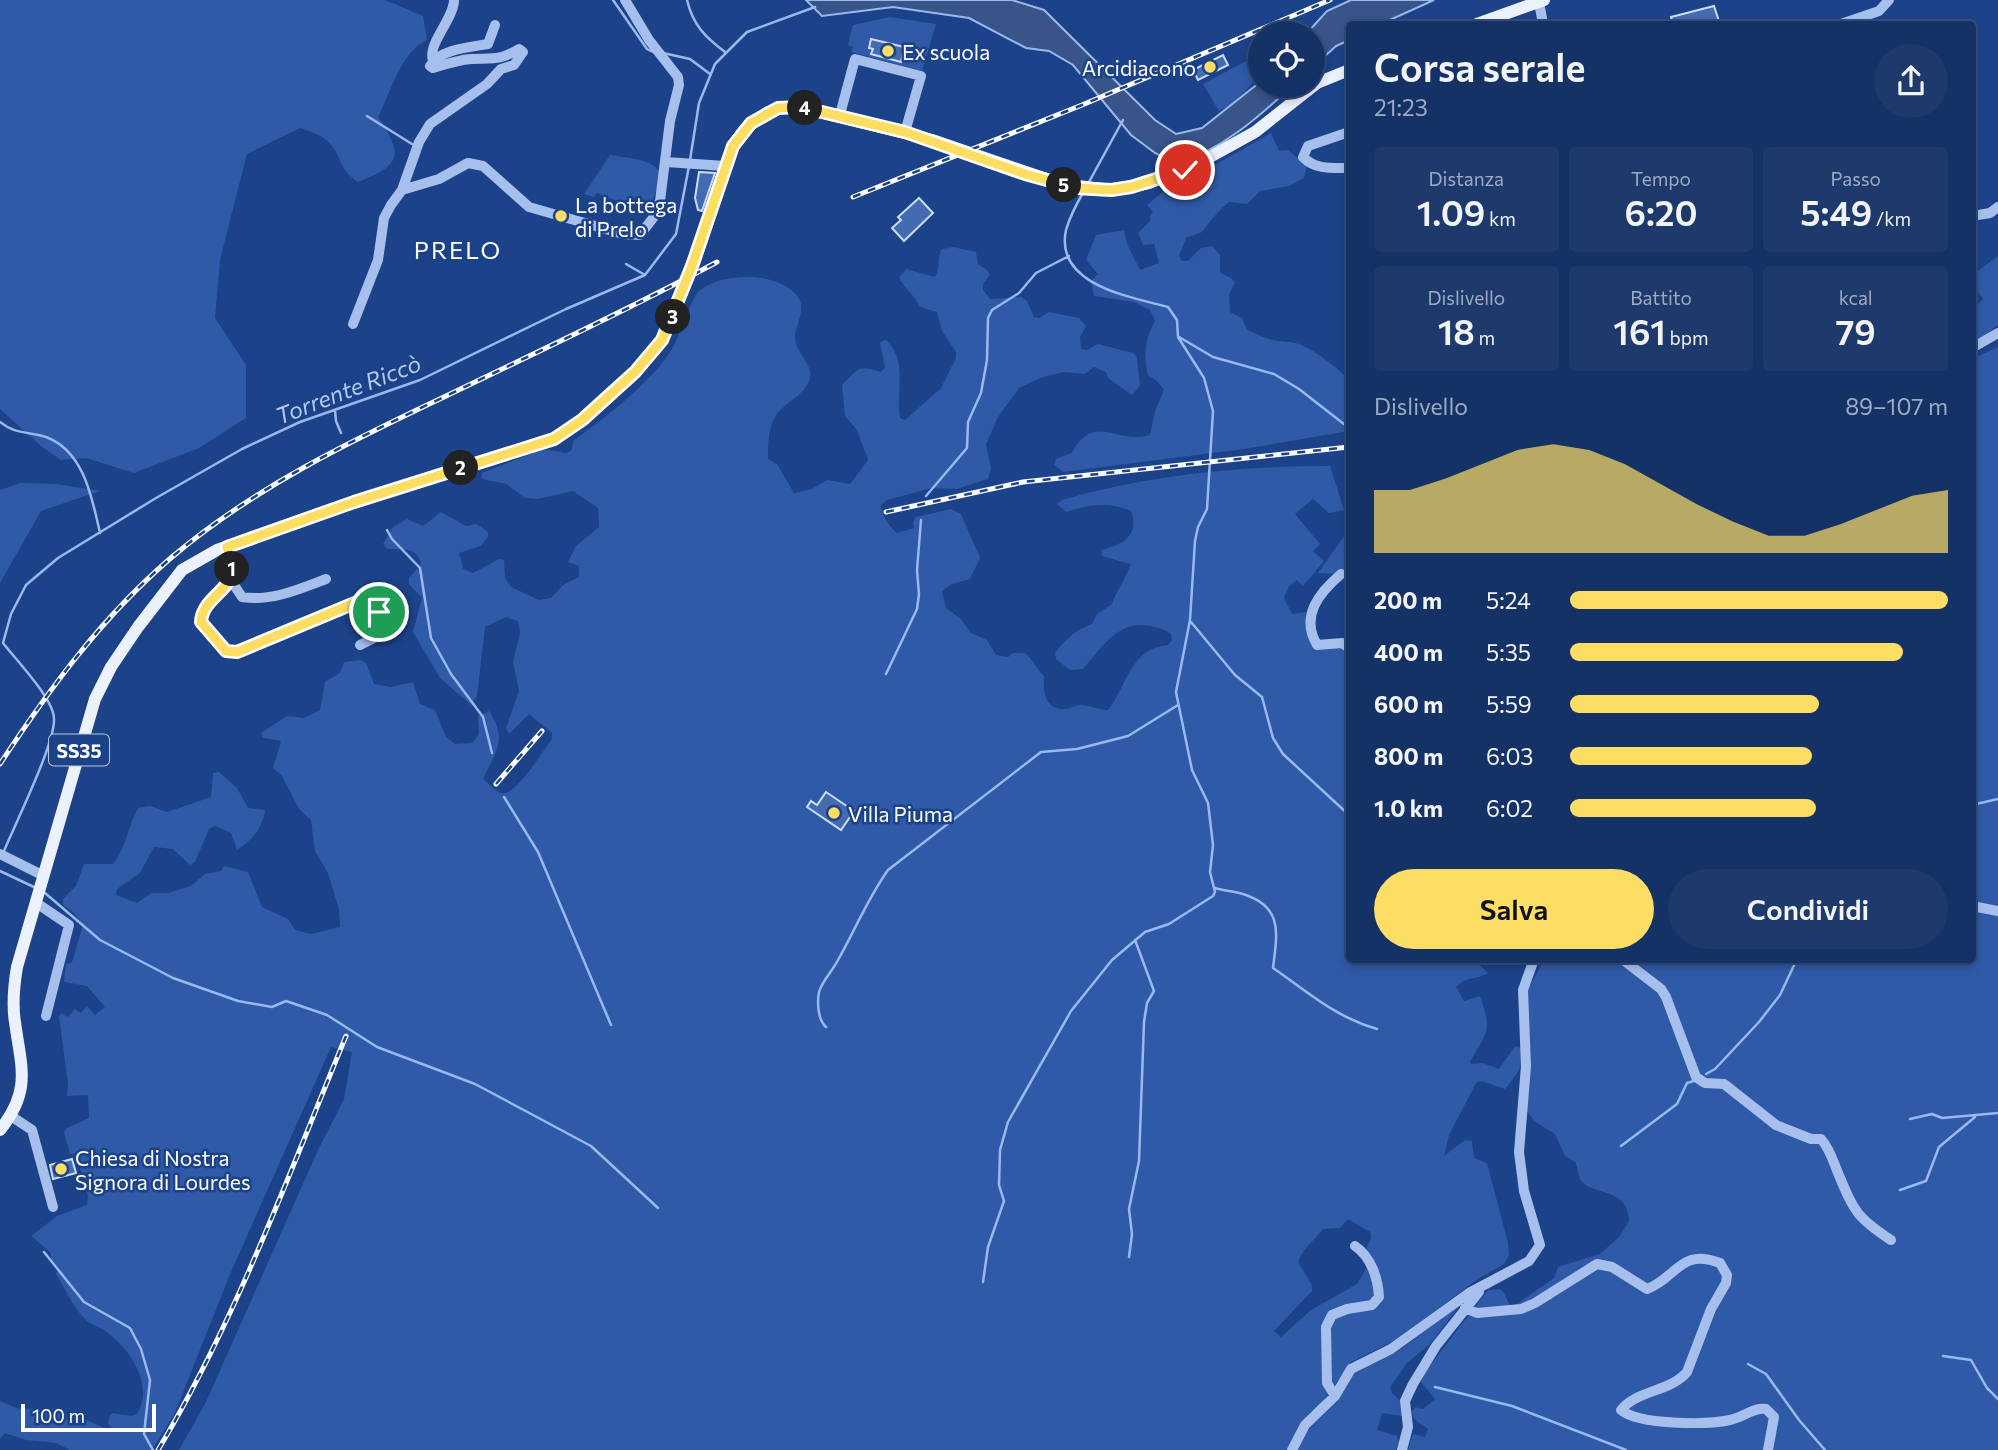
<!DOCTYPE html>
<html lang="it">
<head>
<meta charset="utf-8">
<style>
	:root { --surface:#153267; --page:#1e3a6d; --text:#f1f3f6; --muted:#9daac0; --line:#344d7b; --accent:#fdde64 }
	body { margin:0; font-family:Commissioner,sans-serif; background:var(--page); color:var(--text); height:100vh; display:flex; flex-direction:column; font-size:26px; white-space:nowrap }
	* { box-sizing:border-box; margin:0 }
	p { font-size:23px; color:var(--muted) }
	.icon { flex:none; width:38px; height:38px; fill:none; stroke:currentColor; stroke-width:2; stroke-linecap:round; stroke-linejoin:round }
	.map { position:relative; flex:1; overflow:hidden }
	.sheet { position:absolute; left:1346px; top:21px; width:630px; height:942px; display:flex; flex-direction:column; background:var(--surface); border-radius:7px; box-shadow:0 4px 10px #0003,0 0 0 2px var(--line) }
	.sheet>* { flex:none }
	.controls { position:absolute; left:1248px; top:21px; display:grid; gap:14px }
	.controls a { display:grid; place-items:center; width:77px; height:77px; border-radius:50%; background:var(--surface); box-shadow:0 4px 10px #0003,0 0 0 2px var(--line); font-size:35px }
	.scale { position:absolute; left:21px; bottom:18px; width:135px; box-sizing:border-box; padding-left:7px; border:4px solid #fff; border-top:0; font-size:19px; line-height:24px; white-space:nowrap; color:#fff; -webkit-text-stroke:5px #1c4289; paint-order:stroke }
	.pin { position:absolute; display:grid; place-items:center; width:60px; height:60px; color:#fff; margin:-30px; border:4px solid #fff; border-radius:50%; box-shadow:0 2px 7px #0007 }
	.km { position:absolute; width:35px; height:35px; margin:-18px; border-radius:50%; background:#222; color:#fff; font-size:19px; line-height:35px; text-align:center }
	.round { display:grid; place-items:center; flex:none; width:74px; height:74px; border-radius:37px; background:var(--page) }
	.summary { display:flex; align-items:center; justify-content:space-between; height:119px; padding:0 28px }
	h1 { font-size:38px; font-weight:600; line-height:52px }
	.stats { display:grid; grid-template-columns:repeat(3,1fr); gap:10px; height:119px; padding:7px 28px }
	.stats div { display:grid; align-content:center; border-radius:7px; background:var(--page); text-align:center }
	.stats b { font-size:35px; font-weight:600 }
	.stats small { font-size:19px; font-weight:400 }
	.stats p { font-size:19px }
	.chart { height:196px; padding:14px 28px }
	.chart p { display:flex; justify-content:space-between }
	.chart svg { width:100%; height:126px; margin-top:7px; fill:var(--accent); opacity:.7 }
	.button { display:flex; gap:14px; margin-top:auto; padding:14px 28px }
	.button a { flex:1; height:80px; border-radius:42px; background:var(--accent); color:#111; font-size:28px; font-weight:600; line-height:80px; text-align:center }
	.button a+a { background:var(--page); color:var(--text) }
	ul { padding:0 28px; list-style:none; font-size:23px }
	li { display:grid; grid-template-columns:112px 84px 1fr; align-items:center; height:52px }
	li i { height:18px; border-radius:9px; background:var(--accent) }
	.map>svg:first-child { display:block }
	.green { fill:#2f5aa7; fill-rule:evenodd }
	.water { fill:#395489; stroke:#99b9ee; stroke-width:2 }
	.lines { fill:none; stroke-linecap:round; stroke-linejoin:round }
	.stream { stroke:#99b9ee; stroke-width:2.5 }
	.building { fill:#446bb2; stroke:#cbdcf9; stroke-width:2 }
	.minor { stroke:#a6bfec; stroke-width:10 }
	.major { stroke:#ecf1ff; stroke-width:12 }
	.rail-casing { stroke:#fff; stroke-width:5 }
	.rail { stroke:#1c4289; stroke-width:2.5; stroke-dasharray:8; stroke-linecap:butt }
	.route-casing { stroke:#fff; stroke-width:14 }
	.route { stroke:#fdde64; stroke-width:9 }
	.poi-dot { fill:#fdde64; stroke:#1c4289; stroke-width:2.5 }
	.labels { text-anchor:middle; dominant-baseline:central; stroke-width:5; stroke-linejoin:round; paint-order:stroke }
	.shield { fill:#1c4289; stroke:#bbc6dc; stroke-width:2 }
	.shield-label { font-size:19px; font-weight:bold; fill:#fff }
	.poi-label { font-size:21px; fill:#fff; stroke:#1c4289; text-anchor:start }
	.water-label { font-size:23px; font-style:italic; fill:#b2caf3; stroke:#1c4289 }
	.quarter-label { font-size:24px; letter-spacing:2px; fill:#fff; stroke:#1c4289 }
</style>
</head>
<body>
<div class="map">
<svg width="1998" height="1450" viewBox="0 0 1998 1450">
	<rect width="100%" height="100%" fill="#1c4289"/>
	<path class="green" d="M0,0h385l38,16 4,24c-26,11 -37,54 -49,77 26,39 23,48 -20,65 -21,-15 -14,-21 -27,-37 -7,-10 -20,-13 -31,-17l-53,26 -27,106 -5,58 31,47v53l-47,30 -65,25 -48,-15 -25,2 -19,-13 -42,-38z
		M890,17l46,7 -14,47 -71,-19 2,-5 -5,-2 5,-20z
		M1248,60l12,11v5l-29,29 -12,6 -16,-27z
		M1271,133l8,18 9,-1 19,16 -3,12 -15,8 -29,5 -13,13 -18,-2c-9,7 -20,20 -27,30l-16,6 -7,18 3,5h6l13,-13 11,-2 8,9v18l11,5 4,5 -6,11 1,18 12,6 5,12c8,3 17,8 26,10 9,2 20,1 28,5 11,4 44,27 48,37v49l-105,18 -181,23 -9,-7 2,-6 16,-6c22,-42 45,-8 78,-18l5,-24 9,-21 -7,-9 -9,-6c-5,-19 -3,-37 7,-54l-5,-11 -16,-8 -40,-6 -3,-15 7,-7 -12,-14 10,-25 28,-5 3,14 13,26 19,-7 -5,-19 -11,1 -5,-12 13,-13 -2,-3 4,-5 -6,-7 27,-22 27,-10z
		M610,155c16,3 43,3 51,19l-9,29 -24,-7 -3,8 -28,-11 -3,4 -10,-3z
		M953,247l23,5 2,12 9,6 3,5 -7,9v6l7,9 32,-2 5,4 7,16 5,1 10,-6 30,6 7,8 -6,11 1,12 6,1 11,-6 35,9 4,4 3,29 -8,9 -24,-17 -2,-6 -12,-5 -9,7 -22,-2 -23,6 -21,10 -21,29 -12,27 5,24 -3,11 -32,10 -24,-1 -45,12 -6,5c0,9 8,22 16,28l17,-5 -1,-6 3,-5 35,-8 10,5 19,44 -10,21 -18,5 -10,7 4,17 15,11 10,14 16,7 9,15 12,2 5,-4h12c8,6 11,16 19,23 -1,14 0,33 20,33 6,0 10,-4 16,-4 10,0 18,5 28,5 19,-24 22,-62 60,-65l4,-5 -1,-6c-6,-5 -13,-6 -21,-8 -31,-7 -49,22 -67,43l-13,1 -14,-11 -1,-6c10,-14 21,-23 37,-29l5,-10 15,-10c4,-13 17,-30 18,-40l-28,-8 -1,-6c21,-5 39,-14 30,-39 -22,-10 -43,-6 -65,1l-9,-8 5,-4c87,-25 177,-34 268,-34l14,44 -15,3 -16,-14 -18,15 25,30 -7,7 11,10 -21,25 -6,-6 -8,6 -5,12 8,16 14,-2 8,35 24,-1 11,5v308h125l14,14c-11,7 -20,2 -32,14l8,14 16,-5c12,35 8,35 -10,66l1,2 12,-1 16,6 16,-23 6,2c4,18 -5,28 -16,41l-23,-8 -6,2 -27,52 -5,21 21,-16 7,1 2,17 13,5 21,80 1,12 -5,9 -26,15 -84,62 -43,21 -63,88h-1109l27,-48 112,-252 26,-51 8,-47 -21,-5 -100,225 -57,143 -22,35h-82l-14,-7 -30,-3 -21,-7 -5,6v-38l19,8 43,-1 3,11 23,2 26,11 -6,-9 1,-6 4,-4 18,3 6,-2c18,-29 -8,-67 -33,-84 -6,-4 -13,-5 -18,-10 -13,-12 -21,-32 -30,-46l2,-6 -7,-10 -1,-6 -19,-16 26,-20 30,-11 1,-9 -12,-42h-6l-6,-22 3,-4 22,-10 -1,-23 -21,1 1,-12 -9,-68 3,-3 6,4 7,-8 6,4 6,-7 8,9 10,-8 -18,-21 -23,-4 2,-18 6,-2 11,-37 -10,-13 -10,-7v-6l13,-13 8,-22h29c13,-16 15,-38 25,-56l12,-2 17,6 44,-15 2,-24 6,-1 18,16 11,20 17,2c-2,18 -13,30 -28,40l-6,-17 -16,-7 -6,3 -14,33 -5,3 -17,-16 -19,-2 -14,26 -23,16 -1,6 21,8 14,-10h17l23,-7 14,-12 16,-3 3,-5 24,6 14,35 26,12 7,11 16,4 29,-7 -1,-18 -11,-36 -13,-22 -4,-31 -12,-11 -17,-33 -9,-8 8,-27 -18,-3 -2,-5 26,-17 17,2 16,-8 5,-28 15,-9 4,-11 17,-2 5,3 8,21 17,3 22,-5 7,22 15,6 11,27 9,7 17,-1 7,-9 -1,-18 11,-5c19,28 7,40 -6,68 5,4 12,12 18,14 13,6 43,-44 51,-54v-6l-23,-19 -20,20 -3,-6 13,-37 -6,-29 7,-29 -2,-12 -12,-4 -21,10 -8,69 -6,9 -31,-27 -27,-46 9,-34 -13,-14v-6l12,-14c-3,-17 -20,-15 -34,-15l-4,-5 10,-17 14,-8 16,7 18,-14 25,14 11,-2 11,8v5l-7,9 -22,7 4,16 10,4 26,-14 5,1 1,18 6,9 28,13 12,-2 12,-13 16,-8v-11l-11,-4 8,-16 23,-19 -1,-19 -25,-17 -35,8 -13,-1 -19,-14 -24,-5v-6l61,-24 23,4 5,-2 3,-11c32,-22 78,-59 98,-91 8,-13 19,-50 27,-58 22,-19 81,-20 99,6 9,13 -3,27 -3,41 0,12 13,22 15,34 3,20 -26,30 -35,45 -7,12 -7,28 -7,42l9,5 17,29 18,-4 15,-9 23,4 18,-24 -11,-30 -12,-14 -3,-31c16,-16 16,-21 38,-13l5,-4 -5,-26 6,-2c23,22 9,50 14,78l5,2 36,-32 15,-30v-6l-14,-21 -5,-19 -17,-5c-5,-11 -17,-21 -21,-29l7,-9 29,8c6,-9 1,-19 7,-28zM1348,1219l22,13 1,6 -5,11 9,18 -9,2 -9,15 -46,26 -30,27 -7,-6 38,-40v-6l-14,-23c5,-14 16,-21 25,-33l17,-1z
		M1998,256v69l-26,20v-35l11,-11 -11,-15v-9z
		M1998,347v1103h-590l5,-16 12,3 3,-8 -14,-10 -2,-7 3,-5 8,2 12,-10 -14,-17 1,-6 66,-86 12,-1 4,4 7,15 43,-30 4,-11 42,-13 19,-17 10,-16c-1,-36 -39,-24 -49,-42 -2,-5 -2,-12 -5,-17l-10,-6 -10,-22 -21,-13 -7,-10v-113l2,-11 16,-28h427v-600z
		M21,483l36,1 43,7 -59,20 -41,72v-93z
		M1349,529v46l-31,-2z
		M1461,1304l-31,40 -23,19 -17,24 2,6 8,8 2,15 -20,-3 -5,17 20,6 2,5 -3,9h-100l10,-17 28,-31 21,-29 46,-24z"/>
	<path class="water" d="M806,0h206l32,10 111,110 21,14 26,-6 58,-46v4h32c-34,32 -71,64 -116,78l-21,-11 -24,-18 -58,-70 -24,-14 -23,-3 -57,-30 -76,-11 -71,9z
		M1351,0h83l-53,24h-32v16l-13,6 -23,21 -1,-34h-5l20,-22z"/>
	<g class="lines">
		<path class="stream" d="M613,0l34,49 6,3
			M687,0c6,25 18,37 38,52
			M663,53l27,6 20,15
			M367,116l45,28
			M690,160l9,-57 16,-39 32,-32 68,-25
			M1089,182l34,-62
			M626,264l19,11
			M1179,337l34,20 61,17 25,15 50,39
			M335,410l1,11 5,12
			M0,422c16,13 28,9 46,15 38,14 46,61 54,96
			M926,496l41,-48 1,-26 13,-29 6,-33 1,-42 4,-8 27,-17 17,-20 33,-17
			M387,530l5,9 28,29 11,70 20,36 32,43 9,36
			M1191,622l44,53 27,22 11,41 10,16 66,61
			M886,674l31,-65 2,-15 -2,-24 4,-50
			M504,797l34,55 73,173
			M1972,805l26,-6
			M4,851c11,-27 51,-107 50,-132 0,-20 -38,-59 -51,-76l8,-29 15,-29 32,-27 98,-60 86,-49 58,-27 120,-42 146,-71 79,-34 31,-41 13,-68
			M0,871l36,17
			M1215,888c9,3 19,3 28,6 41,13 34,40 30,74 35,24 62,49 104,61
			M45,893l55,47 73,38 65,23 34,6 14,-6 41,14 50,32 98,37 116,62 67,62
			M826,1027c-8,-7 -9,-24 -7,-35 4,-13 13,-20 19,-32 17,-30 30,-62 50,-90l153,-118 36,-3 51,-13 50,-31
			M1706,1074l9,-5 44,-47 21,-27 17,-36
			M1910,1119l22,-5 10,4 56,-5
			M1621,1146l56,-42 10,-21 7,-2
			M1900,1190l26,-9 13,-34 36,-30
			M44,1252l40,50 46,26 11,21 9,31 -6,54 9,16
			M1129,1257l3,-23 -3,-25 10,-48 5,-139 3,-19 7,-12 -19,-51
			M983,1282l5,-35 16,-46 -5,-16 1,-35 8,-28 63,-111 41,-51 33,-28 24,-8 44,-28 2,-4 -5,-20 3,-27 -5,-42 -16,-33 -16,-78 14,-72 5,-79 3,-14 9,-18 6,-98 -9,-33 -26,-41 -1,-17 -9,-13c-37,-10 -114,-22 -102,-77 4,-14 11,-27 18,-39
			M1943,1356l28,4 16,28 11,11
			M1748,1364l18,10 33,46 26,30
			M1435,1387l77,19 114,44"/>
	</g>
	<path class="building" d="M1714,6l6,18h-47l-2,-7z
		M871,39l33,8 -3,15 -30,-8 2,-5 -4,-1z
		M1223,55l5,10 -30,15 -5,-10z
		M699,172l16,1 -13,38 -4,-1 -3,-12z
		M919,198l14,15 -29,28 -12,-13 9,-8 -3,-3z
		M826,792l28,19 -13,19 -34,-23 4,-6 6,4z
		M72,1159l4,14 -23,6 -3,-14z"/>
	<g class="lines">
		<path class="minor" d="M1539,2l4,22
			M1841,24l38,-13 10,-11
			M433,60c-6,-16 21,-41 21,-60
			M839,118l16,-59 66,17 -16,56
			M1349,132l-41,14 -5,11c12,13 30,11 46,11
			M666,162l59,4
			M402,190l17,-48 11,-18 57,-40 14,-15 13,-4 9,-13 -4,-3c-20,12 -26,9 -48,10 -13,1 -25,5 -38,9l-3,-2c9,-17 41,-19 58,-22l7,-19
			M1972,216l18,-3 8,-6
			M353,324l25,-64 6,-42 7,-13 11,-15 37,-11 29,-16 15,3 46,41 94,27 17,1 13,-17 7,-17 10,-80 9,-36 -1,-8 -29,-37 -24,-40
			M1972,348l26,-15
			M227,547c2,8 6,20 4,28 -4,17 -29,25 -30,47l25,29 11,1 125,-52 32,28 -34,17
			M1341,574c-22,19 -41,42 -24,71l25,-2 7,5
			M230,579l12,18c28,5 58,-8 84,-18
			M0,854l42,21
			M35,902l34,23 -23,91
			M1972,906l26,5
			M1622,959l39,30 5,8 30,80 9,6 19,1 52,41 35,14h10c9,10 12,22 17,34 16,38 18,44 53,67
			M11,1116l21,14 21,77
			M1465,1308l12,5 44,-4 14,-6 62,-39 15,3 35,22c29,-10 33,-42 73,-26l7,12 -1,8 -15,26 -24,63c-17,20 -50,18 -66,38 17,15 86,15 109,10 13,-2 23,-13 36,-11l8,8 -6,33
			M1335,1396l-8,-13 -1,-56 6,-12 15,-6 25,-4 7,-8c-1,-19 -8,-40 -24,-51
			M1292,1450l13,-25 30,-29 16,-27 40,-20 78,-56 60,-32 11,-16 -16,-54 -5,-39 7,-86 -3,-76 11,-31
			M1402,1450l6,-23 -3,-26 8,-17 23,-38 43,-54"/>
		<path class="major" d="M1477,24l67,-24
			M0,1130c32,-40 21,-63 15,-108 -3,-18 -1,-37 2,-55l78,-268 16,-32 27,-40 44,-57 35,-20 137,-48 200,-63 28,-19 53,-48 27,-32 31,-74 40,-120 12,-17 23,-17 10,-4 23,-1 131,33 129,44 50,6 38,-7 50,-20 56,-31 62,-49 32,-13"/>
		<g class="rail-casing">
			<path id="rail" d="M853,197l229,-92 248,-105
				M886,512l137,-30 326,-35
				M0,764c50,-76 102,-147 172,-207 83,-70 177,-115 274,-161 91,-44 182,-86 271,-134
				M496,784l46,-53
				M158,1450c77,-128 131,-276 188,-414"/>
		</g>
		<use href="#rail" class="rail"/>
	</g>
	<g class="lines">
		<g class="route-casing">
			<path id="route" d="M379,612l-17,-12 -125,52 -11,-1 -25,-29c1,-22 26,-30 30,-47 2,-8 -2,-20 -4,-28l127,-45 200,-63 28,-19 53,-48 27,-32 30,-74 41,-120 18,-23 27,-15 23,-1 104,25 120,42 51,14 35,2 20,-3 54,-17"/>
		</g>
		<use href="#route" class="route"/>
	</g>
	<g class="poi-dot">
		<circle cx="888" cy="51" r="7"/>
		<circle cx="1210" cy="67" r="7"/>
		<circle cx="561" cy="216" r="7"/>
		<circle cx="834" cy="813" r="7"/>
		<circle cx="61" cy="1169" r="7"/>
	</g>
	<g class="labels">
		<rect class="shield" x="49" y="734.5" width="60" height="31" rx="5"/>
		<g class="shield-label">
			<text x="79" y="750">SS35</text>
		</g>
		<g class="poi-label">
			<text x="902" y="51">Ex scuola</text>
			<text x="1196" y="67" text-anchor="end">Arcidiacono</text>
			<text x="575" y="204">La bottega<tspan x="575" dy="24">di Prelo</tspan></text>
			<text x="848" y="813">Villa Piuma</text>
			<text x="75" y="1157">Chiesa di Nostra<tspan x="75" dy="24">Signora di Lourdes</tspan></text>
		</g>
		<g class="water-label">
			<text transform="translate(348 389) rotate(-21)">Torrente Riccò</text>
		</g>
		<g class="quarter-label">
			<text x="458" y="249">PRELO</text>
		</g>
	</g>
</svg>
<div class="controls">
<a><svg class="icon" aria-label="locate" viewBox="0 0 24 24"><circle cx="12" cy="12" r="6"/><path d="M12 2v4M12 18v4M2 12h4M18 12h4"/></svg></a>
</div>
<div class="scale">100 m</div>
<div class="pin" style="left:379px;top:612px;background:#1e9e55"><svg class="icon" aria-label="arrive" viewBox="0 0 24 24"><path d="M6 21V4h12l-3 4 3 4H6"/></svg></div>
<div class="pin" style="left:1185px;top:170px;background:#d93025"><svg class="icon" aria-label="check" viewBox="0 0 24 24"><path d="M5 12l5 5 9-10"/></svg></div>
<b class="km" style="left:232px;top:569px">1</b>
<b class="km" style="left:461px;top:468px">2</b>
<b class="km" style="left:673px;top:317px">3</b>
<b class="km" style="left:805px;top:108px">4</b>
<b class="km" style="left:1064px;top:185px">5</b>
<section class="sheet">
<div class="summary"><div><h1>Corsa serale</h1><p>21:23</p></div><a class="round"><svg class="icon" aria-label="share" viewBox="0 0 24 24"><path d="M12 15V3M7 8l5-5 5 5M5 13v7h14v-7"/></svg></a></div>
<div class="stats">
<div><p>Distanza</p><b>1.09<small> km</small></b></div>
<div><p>Tempo</p><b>6:20</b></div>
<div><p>Passo</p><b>5:49<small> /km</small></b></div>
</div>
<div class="stats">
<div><p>Dislivello</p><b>18<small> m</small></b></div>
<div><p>Battito</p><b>161<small> bpm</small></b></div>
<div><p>kcal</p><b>79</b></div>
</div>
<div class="chart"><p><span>Dislivello</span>89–107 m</p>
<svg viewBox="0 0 160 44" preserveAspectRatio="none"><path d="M0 44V22L10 22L20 18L30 13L40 8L50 6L60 8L70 13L80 20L90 27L100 33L110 38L120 38L130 34L140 29L150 24L160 22V44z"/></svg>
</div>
<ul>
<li><b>200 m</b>5:24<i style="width:100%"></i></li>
<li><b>400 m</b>5:35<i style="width:88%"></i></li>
<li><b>600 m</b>5:59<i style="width:66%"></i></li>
<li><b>800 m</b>6:03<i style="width:64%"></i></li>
<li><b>1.0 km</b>6:02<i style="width:65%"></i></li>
</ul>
<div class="button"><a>Salva</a><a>Condividi</a></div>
</section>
</div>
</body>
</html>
